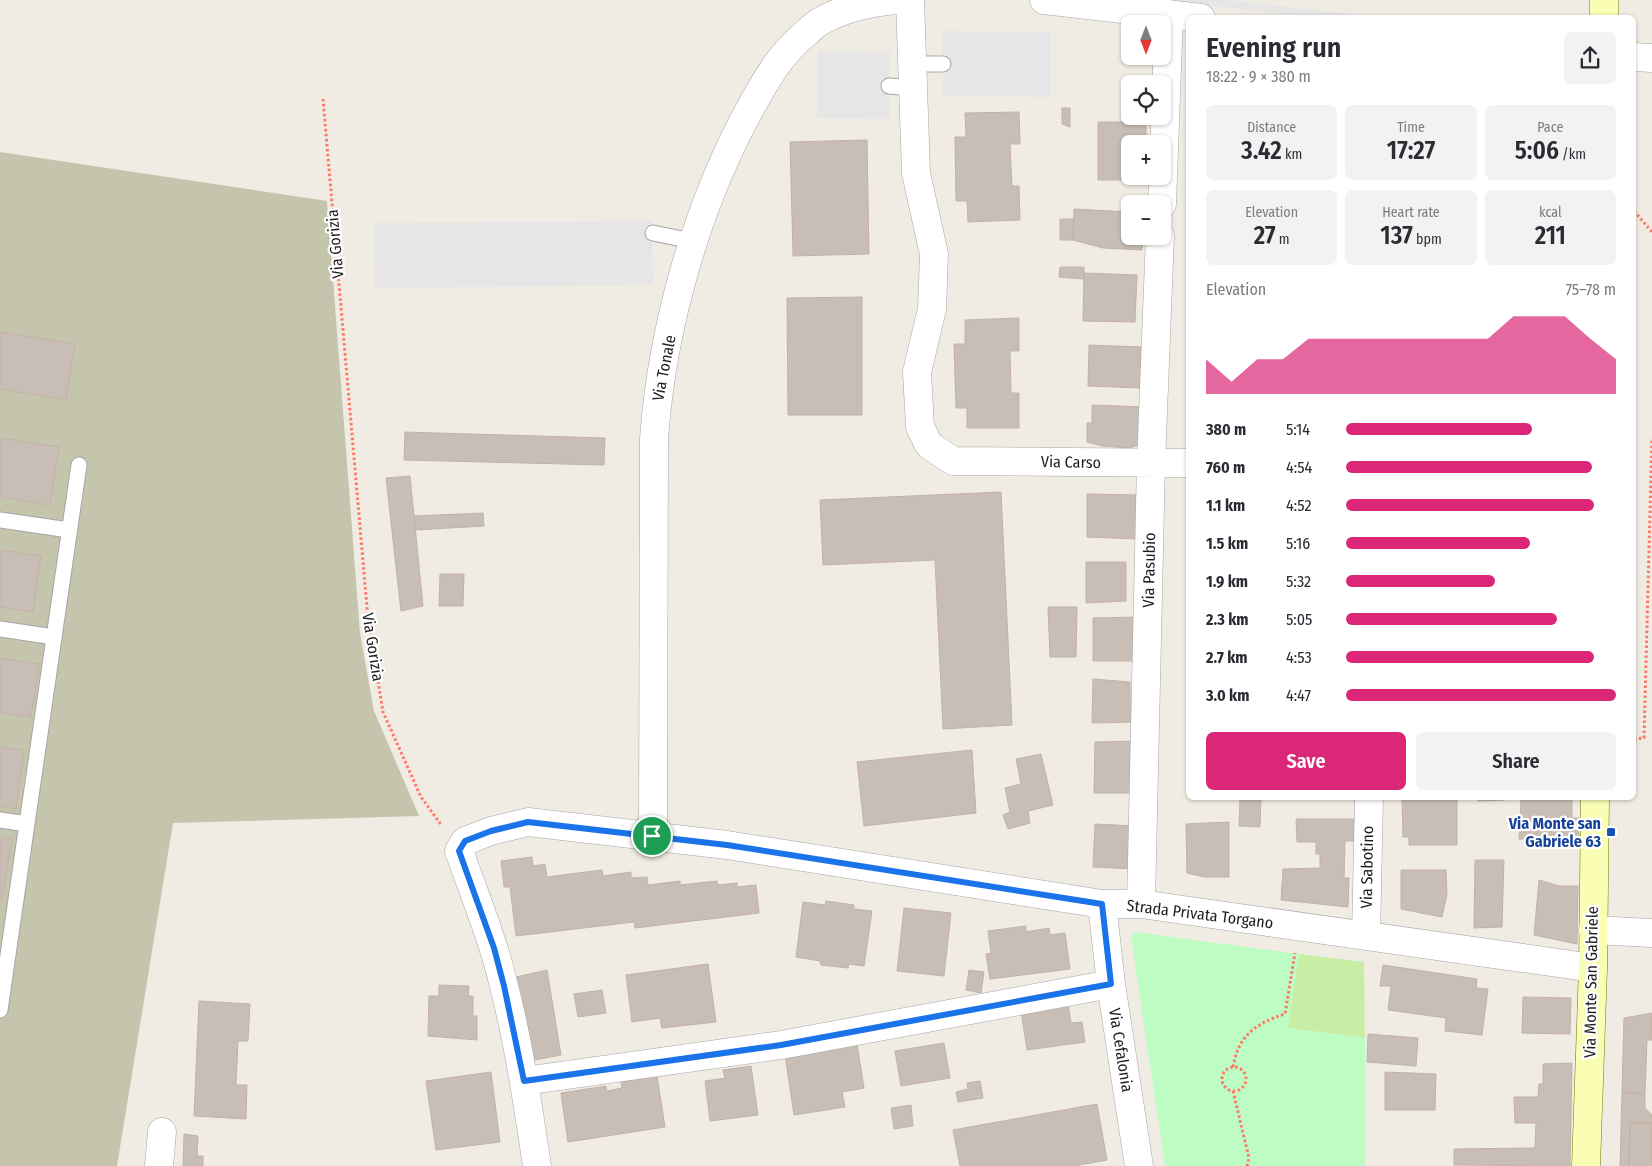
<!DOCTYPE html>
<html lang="en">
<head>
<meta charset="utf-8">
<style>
	:root { --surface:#fff; --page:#f2f2f3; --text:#2b2b33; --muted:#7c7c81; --accent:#db2777 }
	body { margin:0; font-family:"Fira Sans Condensed",sans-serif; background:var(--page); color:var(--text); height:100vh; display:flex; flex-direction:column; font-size:19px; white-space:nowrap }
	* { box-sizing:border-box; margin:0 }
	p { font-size:16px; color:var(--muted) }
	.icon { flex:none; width:28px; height:28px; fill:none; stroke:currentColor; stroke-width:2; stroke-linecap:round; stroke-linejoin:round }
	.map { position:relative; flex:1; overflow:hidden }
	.sheet { position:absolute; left:1186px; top:15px; width:450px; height:785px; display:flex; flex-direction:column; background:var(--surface); border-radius:8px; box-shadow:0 1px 4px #0004 }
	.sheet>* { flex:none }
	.needle { width:32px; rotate:180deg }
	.fabs { position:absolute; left:1121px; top:15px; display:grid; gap:10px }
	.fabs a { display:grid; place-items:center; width:50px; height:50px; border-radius:8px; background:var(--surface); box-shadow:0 1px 4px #0004; font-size:25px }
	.pin { position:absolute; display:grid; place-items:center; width:42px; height:42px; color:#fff; margin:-21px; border:2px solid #fff; border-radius:50%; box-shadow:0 1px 5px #0007 }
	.round { display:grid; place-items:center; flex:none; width:52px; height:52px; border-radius:8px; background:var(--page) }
	.overview { display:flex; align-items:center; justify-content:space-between; height:85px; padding:0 20px }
	h1 { font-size:28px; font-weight:600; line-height:38px }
	.stats { display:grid; grid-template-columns:repeat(3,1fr); gap:8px; height:85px; padding:5px 20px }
	.stats div { display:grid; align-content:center; border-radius:8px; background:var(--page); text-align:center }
	.stats b { font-size:25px; font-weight:600 }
	.stats small { font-size:14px; font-weight:400 }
	.stats p { font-size:14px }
	.chart { height:140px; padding:10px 20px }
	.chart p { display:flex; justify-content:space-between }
	.chart svg { width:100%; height:90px; margin-top:5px; fill:var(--accent); opacity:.7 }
	.cta { display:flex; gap:10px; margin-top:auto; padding:10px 20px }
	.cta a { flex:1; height:58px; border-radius:8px; background:var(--accent); color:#fff; font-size:20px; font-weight:600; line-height:58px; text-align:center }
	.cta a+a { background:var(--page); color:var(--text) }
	ul { padding:0 20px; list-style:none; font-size:16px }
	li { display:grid; grid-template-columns:80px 60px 1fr; align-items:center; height:38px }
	li i { height:12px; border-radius:6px; background:var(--accent) }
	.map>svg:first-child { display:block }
	.construction { fill:#c5c5ae }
	.grass { fill:#c8eea6 }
	.park { fill:#bdfdc4 }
	.parking { fill:#e6e6e6 }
	.building { fill:#c8beb6; stroke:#c3b2a5 }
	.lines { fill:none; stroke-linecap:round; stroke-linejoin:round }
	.lane-casing { stroke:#a5a5a5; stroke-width:17 }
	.street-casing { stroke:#a5a5a5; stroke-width:29 }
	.secondary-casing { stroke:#6b7a00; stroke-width:29 }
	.path { stroke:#ff7865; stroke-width:3; stroke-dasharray:2.5 2.5; stroke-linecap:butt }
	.lane { stroke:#fff; stroke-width:15 }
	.street { stroke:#fff; stroke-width:28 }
	.secondary { stroke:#f9feb4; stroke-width:28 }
	.route-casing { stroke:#fff; stroke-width:10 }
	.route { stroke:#1a73e8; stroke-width:6 }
	.transit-dot { fill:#1a4fb4; stroke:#fff; stroke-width:2 }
	.labels { text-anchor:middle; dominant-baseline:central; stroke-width:4.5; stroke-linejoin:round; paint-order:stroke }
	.street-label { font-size:16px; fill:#1e1e1e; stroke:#fff }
	.transit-label { font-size:16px; font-weight:bold; fill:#164399; stroke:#fff; text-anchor:end }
</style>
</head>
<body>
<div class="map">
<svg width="1652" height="1166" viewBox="0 0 1652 1166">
	<rect width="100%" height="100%" fill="#f0ece3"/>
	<path class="construction" d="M0,152l327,49 33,432 14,78 45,105 -246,7 -56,343h-117z"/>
	<path class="grass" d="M1299,954l65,8 1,76 -78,-10z"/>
	<path class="park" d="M1135,932l164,22 -11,74 77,10v128h-200l-34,-229z"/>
	<path class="parking" d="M1159,0h69l148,17h-68z
		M943,31l108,1v65l-108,-1z
		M818,51l72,1 -1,67 -72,-1z
		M652,221l1,64 -278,3 -1,-65z"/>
	<path class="building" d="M1062,108h8v19l-8,-3z
		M1019,112l1,32h-10l2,42h7l1,34 -52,2 -1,-21h-11l-1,-64h11l-1,-24z
		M1098,122h48v22h-16v32h16v4h-48z
		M867,140l2,114 -76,2 -3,-114z
		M1074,209l56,3v24h13l-1,14 -39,-2 -30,-8z
		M1060,219h14l-1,21h-13z
		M1060,267h24v12l-25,-2z
		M1084,273l53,2 -2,47 -52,-1z
		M862,297v118h-74l-1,-117z
		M1019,318v33h-9l1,42h8v35h-52v-20h-11l-2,-64h11v-24z
		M0,332l75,12 -9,56 -66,-11z
		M1089,345l52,2 -1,41 -52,-2z
		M1092,405l53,2 -1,37 -15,4 -27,-2 -15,-4v-19h5z
		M405,432l200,6 -1,27 -200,-5z
		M0,438l59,9 -9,58 -50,-8z
		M410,476l13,130 -22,5 -15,-133z
		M1001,492l11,233 -69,4 -8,-169 -112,5 -3,-65z
		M1087,494l53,1 -1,44 -52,-2z
		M483,513l1,13 -69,4 -1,-14z
		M0,550l41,6 -8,56 -33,-5z
		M1086,562h40v39l-40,2z
		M440,574h24l-1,32h-24z
		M1048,607h29l-1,50h-26z
		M1139,617v19h-6v25h-40v-43z
		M1189,640v58h-2v-37z
		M0,658l39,6 -8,53 -31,-4z
		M1093,679l37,3v16h7l-1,24 -44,1z
		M1142,741l-1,52h-47l1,-51z
		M0,747l24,3 -8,59 -16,-3z
		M972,750l4,63 -112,13 -7,-64z
		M1041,754l12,51 -25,6 2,12 -22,6 -5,-14 7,-3 -5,-24 16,-4 -5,-25z
		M1240,798h21l-1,29 -21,-1z
		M1402,798h55v47h-48v-8h-6z
		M1478,798h27v2l-27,1z
		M1521,798h51v20h7v20l-60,1z
		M1296,819h58v22h-9l-1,37h5l-1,29 -67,-7 2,-31 37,-1v-14h-4v-12h-19z
		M1229,822v55h-25l-17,-4 -1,-49z
		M1095,824l40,2 -1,43 -41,-2z
		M0,838l12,1 -10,61 -2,-1z
		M532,857l1,9 12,-2 2,13 55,-7 1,6 28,-4v6l16,-1 1,8 32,-4v4l37,-4 1,4 19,-2v4l19,-2 3,28 -124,15 -1,-6 -118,14 -6,-49h-6l-3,-26z
		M1475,860h29l-2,67 -28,1z
		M1401,870h45l1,24 -5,23 -41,-8z
		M1539,880l20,6h19l-1,58 -43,-9z
		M826,901l28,4v4l18,2 -8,55 -15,-2 -1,4 -27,-3 -1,-4 -24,-4 7,-55 22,3z
		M904,908l47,5 -7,63 -47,-5z
		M1026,926v6l23,-4 1,7 15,-2 5,36 -80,10 -4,-25 5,-1 -3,-22z
		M708,964l8,58 -54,6 -2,-10 -28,4 -6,-47z
		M1383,965l94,14 -1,9 12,1 -6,46 -37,-4 1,-13 -58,-8 3,-24h-11z
		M547,970l14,85 -32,6 -13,-84z
		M969,970l15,2 -3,21 -15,-3z
		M439,985l30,1 -1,10h5v20h4v24l-49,-4 1,-40h10z
		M602,990l4,23 -28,4 -4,-23z
		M1523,997l48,1 -1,36 -48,-1z
		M199,1001l51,3 -2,37h-10l-2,44h11l-1,34 -52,-3z
		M1068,1004l3,19 11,-1 3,20 -58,8 -6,-39z
		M1652,1013v27h-5l-2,54 -23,-2 2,-74z
		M1368,1034l50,4 -2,28 -49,-4z
		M944,1043l6,35 -49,8 -6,-35z
		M857,1044l7,44 -22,4 3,15 -51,8 -9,-60z
		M1572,1063l-2,103 -116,-1v-16l81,-1 1,-25h-21l-1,-26h24l1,-13h4v-20z
		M751,1066l7,49 -48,6 -5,-40 20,-3 -2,-8z
		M491,1072l9,70 -64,8 -10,-69z
		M1385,1072l51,2 -1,36h-50z
		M657,1076l8,51 -97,15 -7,-49 45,-7 1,5 15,-3 -1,-6z
		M980,1081l3,17 -25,4 -2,-10 12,-3 -1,-6z
		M1622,1092l23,2v14l7,7v8h-22l-1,43h-9z
		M1097,1104l10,56 -33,6h-114l-7,-36z
		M911,1105l2,21 -19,3 -3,-21z
		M1630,1123h22v43h-23z
		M184,1134l14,2 -1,20h6v10h-20z"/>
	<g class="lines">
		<g class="lane-casing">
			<path id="lane" d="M912,64h31
				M889,86l24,2
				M653,233l39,8
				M0,520l69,10
				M0,629l54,8
				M0,820l27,4
				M0,1010l79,-545"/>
		</g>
		<g class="street-casing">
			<path id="street" d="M910,0l6,173 18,81 -2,55 -15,63 3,55 9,18 24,16 236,2
				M1044,0l157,18
				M1634,57l18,1
				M1162,204l7,-190
				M653,836l1,-397c8,-112 43,-235 98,-334 16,-29 29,-51 54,-72 5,-4 9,-9 15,-12 23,-13 50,-19 76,-21
				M1102,904l9,80 28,182
				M1141,904l10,-441 9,-227
				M1593,930l59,3
				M1366,936l3,-138
				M524,1081l257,-36 330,-61
				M159,1166l3,-34
				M537,1166c-9,-60 -18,-121 -33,-180 -11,-46 -29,-90 -45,-135l6,-10 26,-10 37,-9 199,23 375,59h39l452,64"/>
		</g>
		<g class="secondary-casing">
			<path id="secondary" d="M1604,18v-18
				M1586,1166l7,-198 2,-170"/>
		</g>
		<path class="path" d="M323,99l45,520 15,93 38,85 21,29
			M1634,211l18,21
			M1634,739l10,-1 8,-300
			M1222 1079a12 12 0 1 1 24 0a12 12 0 1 1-24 0Z
			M1233,1067c5,-31 23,-44 52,-53l10,-61
			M1233,1091l16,67 -2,8"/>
		<use href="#lane" class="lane"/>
		<use href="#street" class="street"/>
		<use href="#secondary" class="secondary"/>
	</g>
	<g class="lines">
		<g class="route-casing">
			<path id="route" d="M528,822l199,23 375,59 9,80 -330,61 -257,36 -20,-95 -10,-38 -35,-97 6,-10 26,-10z"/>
		</g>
		<use href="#route" class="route"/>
	</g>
	<rect class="transit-dot" x="1606" y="827" width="10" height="10" rx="2.5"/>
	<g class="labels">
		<g class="street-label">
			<text transform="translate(335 244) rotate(-95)">Via Gorizia</text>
			<text transform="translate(664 368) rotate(-79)">Via Tonale</text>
			<text transform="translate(1071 462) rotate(1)">Via Carso</text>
			<text transform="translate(1149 570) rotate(-89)">Via Pasubio</text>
			<text transform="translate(373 647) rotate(81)">Via Gorizia</text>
			<text transform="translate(1367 867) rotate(-89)">Via Sabotino</text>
			<text transform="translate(1200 914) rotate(7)">Strada Privata Torgano</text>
			<text transform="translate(1591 982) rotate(-89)">Via Monte San Gabriele</text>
			<text transform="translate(1121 1050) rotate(81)">Via Cefalonia</text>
		</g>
		<g class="transit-label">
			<text x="1601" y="823">Via Monte san<tspan x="1601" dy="18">Gabriele 63</tspan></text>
		</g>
	</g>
</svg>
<div class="fabs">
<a><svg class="needle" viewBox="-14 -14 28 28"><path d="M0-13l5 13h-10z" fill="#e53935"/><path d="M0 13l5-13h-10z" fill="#7c7c81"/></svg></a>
<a><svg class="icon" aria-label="locate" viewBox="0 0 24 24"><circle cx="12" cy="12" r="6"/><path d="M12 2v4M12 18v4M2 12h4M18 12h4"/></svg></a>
<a>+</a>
<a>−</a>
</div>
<div class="pin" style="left:652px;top:836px;background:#1e9e55"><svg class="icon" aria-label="arrive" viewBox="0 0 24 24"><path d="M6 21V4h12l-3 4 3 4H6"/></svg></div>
<section class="sheet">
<div class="overview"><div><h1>Evening run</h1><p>18:22 · 9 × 380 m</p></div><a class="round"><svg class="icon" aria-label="share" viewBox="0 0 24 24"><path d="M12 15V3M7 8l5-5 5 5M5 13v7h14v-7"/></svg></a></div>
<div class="stats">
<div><p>Distance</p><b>3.42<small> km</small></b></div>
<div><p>Time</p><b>17:27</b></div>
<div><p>Pace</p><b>5:06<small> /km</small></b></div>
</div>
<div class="stats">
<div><p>Elevation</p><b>27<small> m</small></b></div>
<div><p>Heart rate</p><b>137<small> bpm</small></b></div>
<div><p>kcal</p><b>211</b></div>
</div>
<div class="chart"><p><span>Elevation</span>75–78 m</p>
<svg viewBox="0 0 160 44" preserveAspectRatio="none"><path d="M0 44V27L10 38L20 27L30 27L40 17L50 17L60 17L70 17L80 17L90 17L100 17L110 17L120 6L130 6L140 6L150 17L160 27V44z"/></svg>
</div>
<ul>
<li><b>380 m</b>5:14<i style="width:69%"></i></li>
<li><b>760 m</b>4:54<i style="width:91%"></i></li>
<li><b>1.1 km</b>4:52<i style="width:92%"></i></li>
<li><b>1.5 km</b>5:16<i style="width:68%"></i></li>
<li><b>1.9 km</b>5:32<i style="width:55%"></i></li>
<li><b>2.3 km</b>5:05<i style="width:78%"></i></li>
<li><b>2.7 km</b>4:53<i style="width:92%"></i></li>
<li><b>3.0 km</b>4:47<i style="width:100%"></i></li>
</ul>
<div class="cta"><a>Save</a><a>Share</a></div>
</section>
</div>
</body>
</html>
